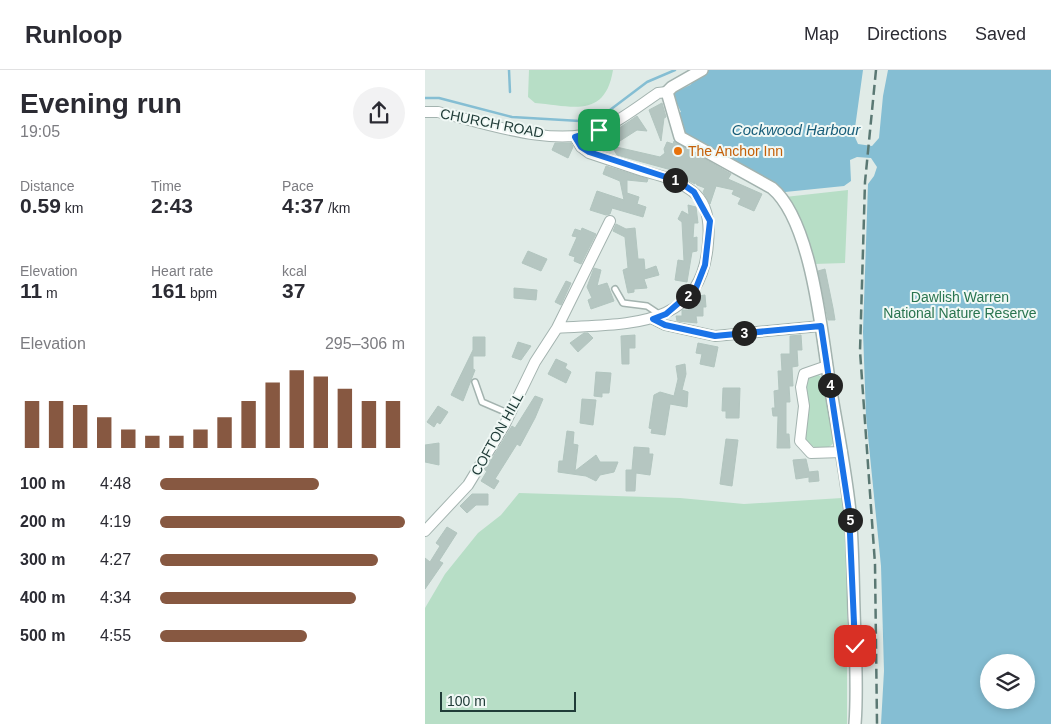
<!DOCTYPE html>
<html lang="en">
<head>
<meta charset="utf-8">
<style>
	:root { --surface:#fff; --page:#f2f2f3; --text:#2b2b33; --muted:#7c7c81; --line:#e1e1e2; --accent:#875841 }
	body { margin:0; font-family:Arial,sans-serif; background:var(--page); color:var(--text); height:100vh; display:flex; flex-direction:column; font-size:19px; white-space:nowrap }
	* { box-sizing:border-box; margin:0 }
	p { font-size:16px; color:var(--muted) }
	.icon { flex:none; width:28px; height:28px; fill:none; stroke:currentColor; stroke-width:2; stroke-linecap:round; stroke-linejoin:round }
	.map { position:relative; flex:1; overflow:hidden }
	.side { display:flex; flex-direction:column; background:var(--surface); width:425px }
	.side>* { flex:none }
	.buttons { position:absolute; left:555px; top:584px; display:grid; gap:10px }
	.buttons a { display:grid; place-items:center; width:55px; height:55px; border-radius:50%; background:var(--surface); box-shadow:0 2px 8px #0003; font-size:25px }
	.scale { position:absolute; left:15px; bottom:12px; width:136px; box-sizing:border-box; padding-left:5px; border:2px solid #203c38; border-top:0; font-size:14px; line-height:18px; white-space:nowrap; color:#203c38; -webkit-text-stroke:4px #f0f8f5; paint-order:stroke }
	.pin { position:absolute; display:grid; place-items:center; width:42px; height:42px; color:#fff; margin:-21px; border-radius:10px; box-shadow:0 2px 8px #0006 }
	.km { position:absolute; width:25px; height:25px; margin:-12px; border-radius:50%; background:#222; color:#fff; font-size:14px; line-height:25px; text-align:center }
	.round { display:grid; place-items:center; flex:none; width:52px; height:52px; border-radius:26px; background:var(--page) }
	.summary { display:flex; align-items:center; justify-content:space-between; height:85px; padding:0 20px }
	h1 { font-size:28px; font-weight:700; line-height:38px }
	.stats { display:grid; grid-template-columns:repeat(3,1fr); gap:8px; height:85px; padding:5px 20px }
	.stats div { display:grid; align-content:center }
	.stats b { font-size:21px; font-weight:700 }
	.stats small { font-size:14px; font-weight:400 }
	.stats p { font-size:14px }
	.chart { height:140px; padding:10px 20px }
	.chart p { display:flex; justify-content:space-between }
	.chart svg { width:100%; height:90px; margin-top:5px; stroke:var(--accent); stroke-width:6 }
	ul { padding:0 20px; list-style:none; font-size:16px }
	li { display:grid; grid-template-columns:80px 60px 1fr; align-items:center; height:38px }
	li i { height:12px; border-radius:6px; background:var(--accent) }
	header { display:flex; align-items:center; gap:30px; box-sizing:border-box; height:70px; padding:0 25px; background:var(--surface); border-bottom:1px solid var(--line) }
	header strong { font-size:24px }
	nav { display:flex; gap:28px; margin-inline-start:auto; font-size:18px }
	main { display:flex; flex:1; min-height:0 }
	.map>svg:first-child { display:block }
	.green { fill:#b7dec6 }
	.water { fill:#85bed3; fill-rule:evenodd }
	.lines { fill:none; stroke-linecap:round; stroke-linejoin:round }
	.stream { stroke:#85bed3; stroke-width:2.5 }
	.building { fill:#b5c6c1; stroke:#b2c5bf }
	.service-casing { stroke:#a3b3af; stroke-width:8 }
	.minor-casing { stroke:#a3b3af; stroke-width:12 }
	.tertiary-casing { stroke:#a3b3af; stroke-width:14 }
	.service { stroke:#fff; stroke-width:5 }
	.minor { stroke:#fff; stroke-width:10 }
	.tertiary { stroke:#fff; stroke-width:11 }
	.rail { stroke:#5a7873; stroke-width:2.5; stroke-dasharray:10 5; stroke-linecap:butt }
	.route-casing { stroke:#fff; stroke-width:10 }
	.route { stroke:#1a73e8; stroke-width:6 }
	.food-dot { fill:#e8710a; stroke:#f0f8f5; stroke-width:2 }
	.labels { text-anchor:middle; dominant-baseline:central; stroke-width:4; stroke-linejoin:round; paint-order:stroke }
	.street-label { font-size:14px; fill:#203c38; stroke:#f0f8f5 }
	.food-label { font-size:14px; fill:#c56008; stroke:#f0f8f5; text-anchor:start }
	.park-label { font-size:14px; fill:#29744f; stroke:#f0f8f5 }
	.water-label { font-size:15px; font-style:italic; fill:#185e7a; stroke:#f0f8f5 }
</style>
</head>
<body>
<header>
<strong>Runloop</strong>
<nav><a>Map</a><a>Directions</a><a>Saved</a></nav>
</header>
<main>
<section class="side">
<div class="summary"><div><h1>Evening run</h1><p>19:05</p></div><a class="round"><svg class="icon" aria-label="share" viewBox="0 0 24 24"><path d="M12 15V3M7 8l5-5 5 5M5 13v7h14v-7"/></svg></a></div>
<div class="stats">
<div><p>Distance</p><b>0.59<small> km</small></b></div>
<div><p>Time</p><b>2:43</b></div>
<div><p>Pace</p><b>4:37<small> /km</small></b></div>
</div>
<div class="stats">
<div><p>Elevation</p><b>11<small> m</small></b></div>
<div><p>Heart rate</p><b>161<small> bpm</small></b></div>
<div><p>kcal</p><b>37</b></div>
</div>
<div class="chart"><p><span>Elevation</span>295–306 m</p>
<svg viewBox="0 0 160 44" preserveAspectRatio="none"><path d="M5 44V21M15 44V21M25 44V23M35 44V29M45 44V35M55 44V38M65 44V38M75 44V35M85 44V29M95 44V21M105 44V12M115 44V6M125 44V9M135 44V15M145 44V21M155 44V21"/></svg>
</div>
<ul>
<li><b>100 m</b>4:48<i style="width:65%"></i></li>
<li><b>200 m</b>4:19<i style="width:100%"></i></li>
<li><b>300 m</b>4:27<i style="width:89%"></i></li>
<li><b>400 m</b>4:34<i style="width:80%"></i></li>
<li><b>500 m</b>4:55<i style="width:60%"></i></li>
</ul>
</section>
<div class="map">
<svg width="626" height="654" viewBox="0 0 626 654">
	<rect width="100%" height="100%" fill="#e0ebe7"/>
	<path class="green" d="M104,0h84c-8,49 -41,36 -78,33l-7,-6z
		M423,120l-3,73 -31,1 -29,-67z
		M390,303l10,6 10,62c-9,13 -22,8 -31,-2l4,-29 -2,-32z
		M94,423l161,5 64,6 98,-6 5,72v154h-422v-116l20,-34 33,-41 23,-18z"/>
	<path class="water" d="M282,0h156l-9,65 4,9 14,2 7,-8 4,-42 5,-26h163v654h-170l3,-53 -3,-105 -15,-150 -3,-84 5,-148 6,-8 3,-9 -6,-9 -14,-1 -7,3 1,21 -7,5 -59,6 -102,-59 -8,-19 6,-2 -8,-16 2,-4 15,-7zM564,592h37v38h-37z"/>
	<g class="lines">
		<path class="stream" d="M84,0l1,22
			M0,28h14l73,19 68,4 18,-2 49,-37 28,-12"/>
	</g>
	<path class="building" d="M237,33l4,14 -2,1 -3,23 -12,-31z
		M212,46l10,15 -10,-1 -25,16 48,11 5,-4 -1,-4 3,-7 6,2 1,-3 57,33 -3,5 34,15 -8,17 -16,-7 3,-6 -9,-4 2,-4 -18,-4 -6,18 -7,-12 2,-4 -8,-3 -3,-4 1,3 -21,-11 1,-2 -58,-16 -11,-18z
		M130,73h16l2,4 -5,11 -16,-8z
		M181,96l42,13 -1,3 -20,-2v13l12,4 -2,7 9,3 -3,10 -31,-9 -2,6 -4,1 -16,-5 7,-19 27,9 -4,-19 -17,-7z
		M263,135l8,2 2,16h-4l-1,15 4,-1v14l-5,1 -5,30 -12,-2 3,-20 6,1 -2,-39 -4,-3 4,-8 7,4z
		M191,154l10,5 9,-1 3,31h6l1,11 11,-4 3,9 -15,4 3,9 -13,1v3l-6,1 -5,-23 5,-2 -3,-31 -12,-6z
		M157,158l14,6 -15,30 -7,-3 1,-4 -6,-2 8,-18 -5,-1 3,-7 6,2z
		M103,181l19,8 -6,12 -19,-8z
		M169,198l7,2 -4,16 10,-3 7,18 -23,8 -3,-9 4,-2 -5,-11z
		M400,199l8,39 2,12h-7l-10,-49z
		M141,211l5,2 -10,22 -6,-3z
		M89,218l23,2 -1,10 -22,-2z
		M280,225l1,12h-3v9h-7l1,7 -20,-2 -1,-5h6v-6h7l-1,-5 9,-4 1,-5z
		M159,263h4l5,5 -15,14 -8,-9z
		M210,265v13h-6v16h-7l-1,-28z
		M376,265l1,15h-5l1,16 -6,1 1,19h-4l1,16h-4v32h3l1,14h-13l1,-32h-5l-1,-8h3l-1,-17 5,-1 -1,-19h4l-1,-17h9v-18z
		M48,267h12v19h-12v13l2,1 -12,31 -12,-6 22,-45z
		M93,272l13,4 -10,14 -9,-3z
		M273,273l20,4 -4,20 -14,-3 2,-10 -6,-1z
		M131,289l11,5 -2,4 6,4 -5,11 -18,-9z
		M260,294l1,10 -4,16 6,2 -1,15 -17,-3 -5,31 -14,-2 1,-4 -3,-1 5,-33 6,-3 14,4 4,-17 -2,-13z
		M171,302l15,1 -2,20h-7v4l-8,-1z
		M298,318h17l-1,30h-13v-7h-4z
		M110,326l8,3 -8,19 -15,28 -3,-2 -22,35 4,2 -5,8 -13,-8 6,-10 -2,-1 27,-44 3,2z
		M157,329l14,1 -3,25 -13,-2z
		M13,336l10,6 -8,12 -3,-2 -3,5 -7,-5z
		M142,361l7,1 -1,12 5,1 -3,26 21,-16 4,7h18l-4,10 -14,3 -4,6 -10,-5 -28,-4 1,-11h4z
		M301,369l12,1 -6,46 -12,-2z
		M14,373v22l-14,-3v-17z
		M209,377l15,1v6h4l-3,21 -14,-2 -1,18h-9v-21h6z
		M381,389l3,13 9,-1 1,10 -10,1v-5l-13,2 -3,-19z
		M47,424h16v11h-12l-9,8 -7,-7z
		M22,457l10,6 -18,28 4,2 -18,26v-31l5,4 10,-16 -4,-3z"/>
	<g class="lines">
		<g class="service-casing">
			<path id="service" d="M190,219l8,14 24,3 12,8
				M50,312l7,20 28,12"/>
		</g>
		<g class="minor-casing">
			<path id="minor" d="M0,42h13c44,10 118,37 162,18 20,-9 39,-24 58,-37l9,-1
				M228,249l12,6 50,11 106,-10
				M132,258c68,-5 145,3 151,-85 2,-19 0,-40 -16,-52 -16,-12 -31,-15 -49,-20 -18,-6 -36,-12 -54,-18l-8,-6 -6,-10
				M402,296l-23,8 -3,13 3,19 -4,35 11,12 31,-1
				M0,461l43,-46 36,-59 31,-64 22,-34 53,-107"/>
		</g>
		<g class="tertiary-casing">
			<path id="tertiary" d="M277,0l-30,17 -5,5 13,45 92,51c37,31 48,130 55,178 7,48 18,97 23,146 3,33 3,65 4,98 1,38 4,76 1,114"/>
		</g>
		<use href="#service" class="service"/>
		<use href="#minor" class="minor"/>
		<use href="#tertiary" class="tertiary"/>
		<path class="rail" d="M451,0l-11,112 -5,169 15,213 2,160"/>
	</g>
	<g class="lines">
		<g class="route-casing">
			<path id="route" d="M174,60l-24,7 6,10 8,5 89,29 16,11 16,29 -5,44 -9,23 -30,26 -13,5 12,6 50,11 106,-10 28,185 6,135"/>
		</g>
		<use href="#route" class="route"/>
	</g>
	<circle class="food-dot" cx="253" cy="81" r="5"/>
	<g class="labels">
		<g class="street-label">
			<text transform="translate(67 53) rotate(11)">CHURCH ROAD</text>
			<text transform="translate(72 364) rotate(-61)">COFTON HILL</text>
		</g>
		<g class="food-label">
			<text x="263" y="81">The Anchor Inn</text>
		</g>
		<g class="park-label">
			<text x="535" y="227">Dawlish Warren<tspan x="535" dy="16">National Nature Reserve</tspan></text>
		</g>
		<g class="water-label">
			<text x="371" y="59">Cockwood Harbour</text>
		</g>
	</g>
</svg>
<div class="buttons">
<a><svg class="icon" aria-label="layers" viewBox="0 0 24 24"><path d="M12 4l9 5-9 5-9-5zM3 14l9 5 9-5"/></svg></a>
</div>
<div class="scale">100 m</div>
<div class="pin" style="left:174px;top:60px;background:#1e9e55"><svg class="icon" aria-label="arrive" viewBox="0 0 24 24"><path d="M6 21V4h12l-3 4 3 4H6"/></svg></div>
<div class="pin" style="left:430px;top:576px;background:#d93025"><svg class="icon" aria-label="check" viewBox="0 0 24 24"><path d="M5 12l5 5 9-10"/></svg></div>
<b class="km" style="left:250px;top:110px">1</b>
<b class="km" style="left:263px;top:226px">2</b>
<b class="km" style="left:319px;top:263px">3</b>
<b class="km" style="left:405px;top:315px">4</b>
<b class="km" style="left:425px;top:450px">5</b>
</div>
</main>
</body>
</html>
